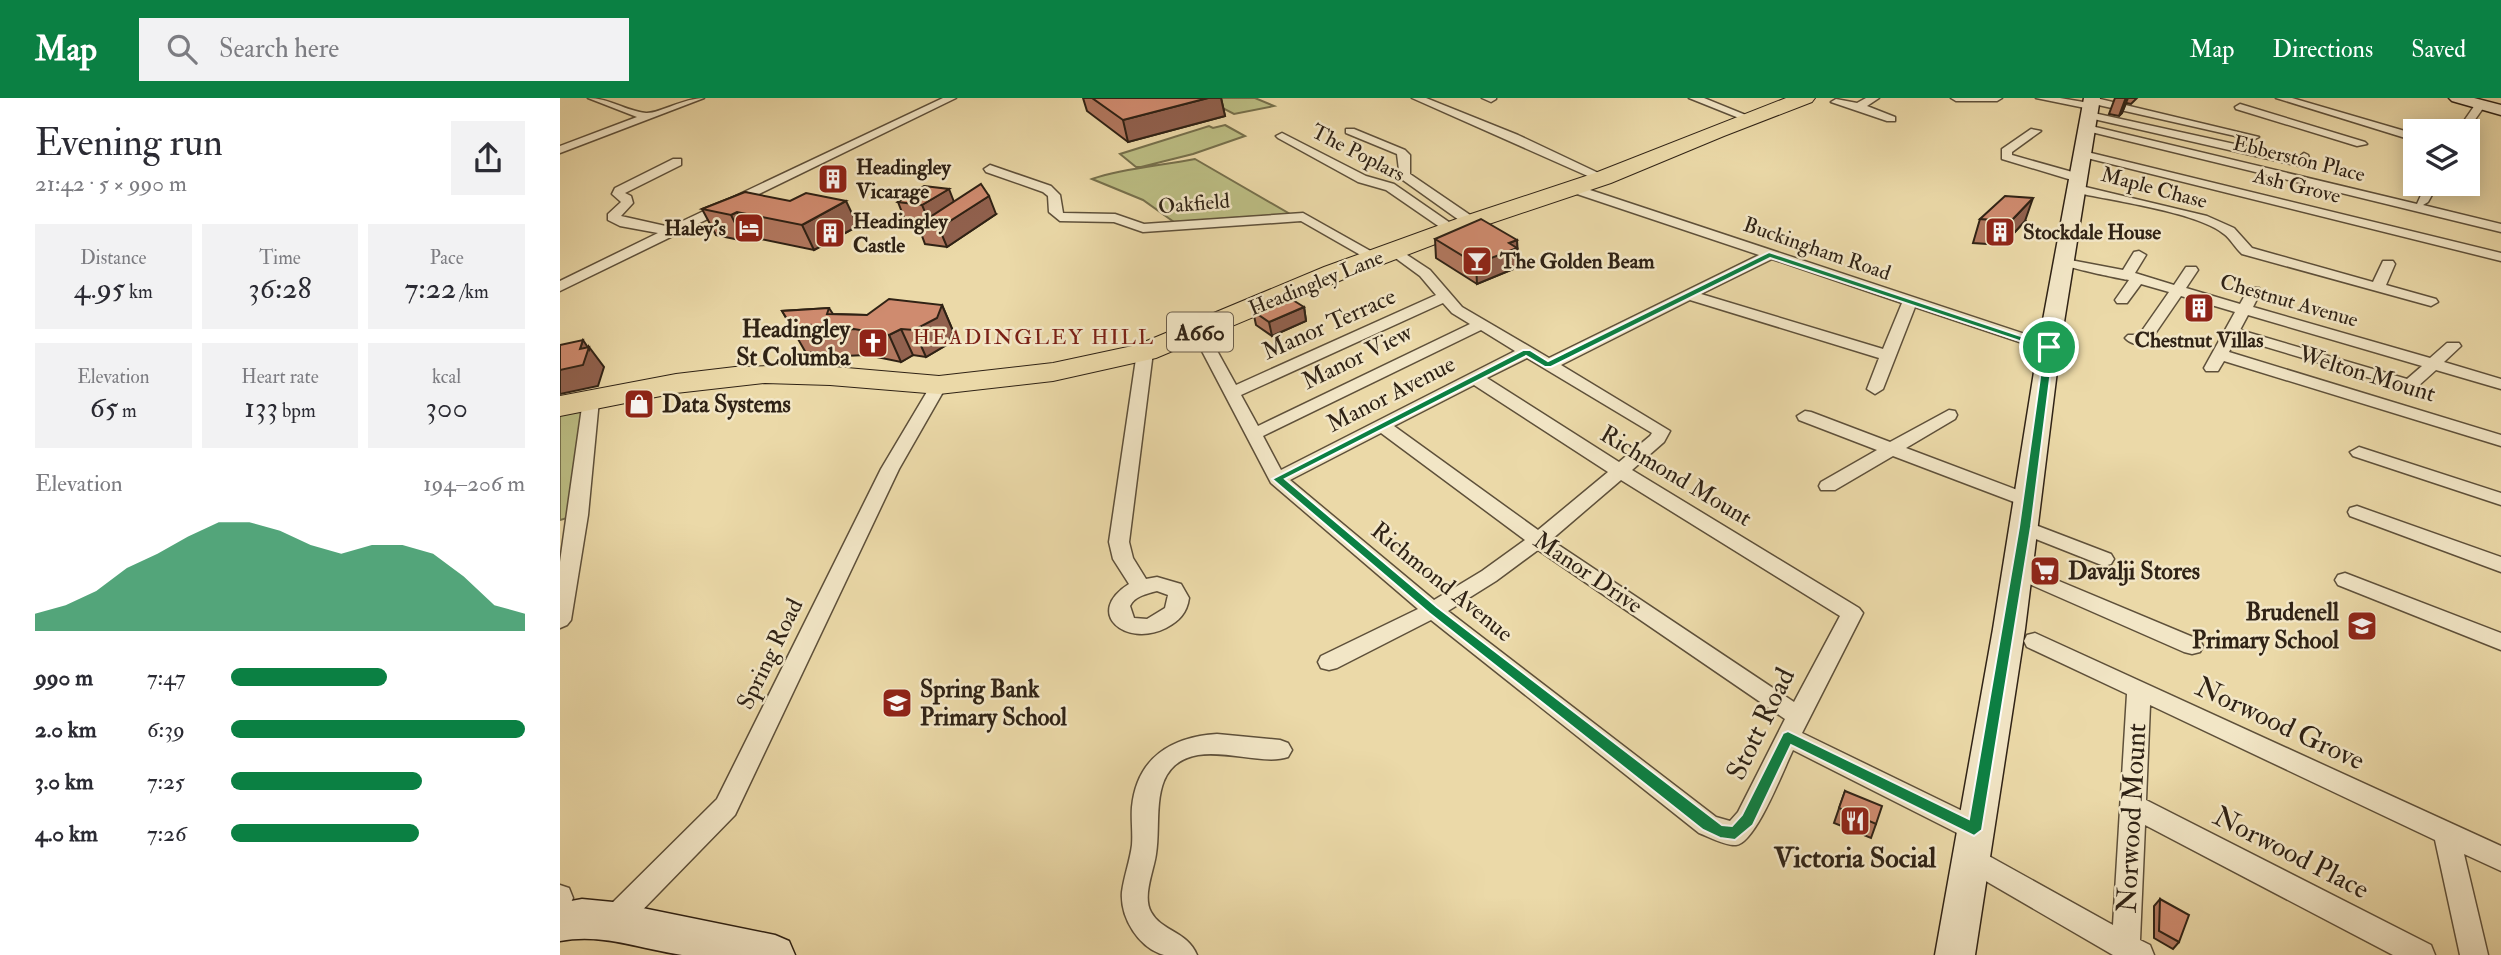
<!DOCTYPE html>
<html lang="en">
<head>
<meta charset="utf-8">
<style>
	:root { --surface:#fff; --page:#f2f2f3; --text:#2b2b33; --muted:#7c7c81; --accent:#0b8043 }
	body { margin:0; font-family:"IM FELL Double Pica",serif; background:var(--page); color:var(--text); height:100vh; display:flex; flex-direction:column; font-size:26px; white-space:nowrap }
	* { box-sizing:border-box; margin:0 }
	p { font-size:23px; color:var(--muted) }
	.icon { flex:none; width:38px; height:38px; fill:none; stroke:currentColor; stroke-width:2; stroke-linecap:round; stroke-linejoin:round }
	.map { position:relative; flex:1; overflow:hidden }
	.details { display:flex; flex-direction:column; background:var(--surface); width:560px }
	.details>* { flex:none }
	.controls { position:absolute; left:1843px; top:21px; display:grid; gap:14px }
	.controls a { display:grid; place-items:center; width:77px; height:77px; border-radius:0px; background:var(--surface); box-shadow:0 4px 18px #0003; font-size:35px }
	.pin { position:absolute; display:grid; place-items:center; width:60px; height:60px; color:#fff; margin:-30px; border:4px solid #fff; border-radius:50%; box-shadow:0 2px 7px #0007 }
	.round { display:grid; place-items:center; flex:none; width:74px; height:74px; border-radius:0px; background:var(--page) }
	.overview { display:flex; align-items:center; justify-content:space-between; height:119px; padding:0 35px }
	h1 { font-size:38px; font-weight:600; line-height:52px }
	.figures { display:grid; grid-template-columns:repeat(3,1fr); gap:10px; height:119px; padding:7px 35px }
	.figures div { display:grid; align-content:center; border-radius:0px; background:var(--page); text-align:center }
	.figures b { font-size:30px; font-weight:600 }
	.figures small { font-size:19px; font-weight:400 }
	.figures p { font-size:19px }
	.chart { height:196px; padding:14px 35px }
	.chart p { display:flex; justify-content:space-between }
	.chart svg { width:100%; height:126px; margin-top:7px; fill:var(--accent); opacity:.7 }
	ul { padding:0 35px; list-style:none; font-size:23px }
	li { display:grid; grid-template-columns:112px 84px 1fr; align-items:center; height:52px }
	li i { height:18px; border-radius:9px; background:var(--accent) }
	header { display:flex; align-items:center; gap:42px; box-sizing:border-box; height:98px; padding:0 35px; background:var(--accent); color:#fff }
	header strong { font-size:33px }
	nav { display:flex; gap:38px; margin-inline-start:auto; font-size:24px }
	.search { width:490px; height:63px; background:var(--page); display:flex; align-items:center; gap:18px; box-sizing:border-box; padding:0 24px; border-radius:0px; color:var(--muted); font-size:26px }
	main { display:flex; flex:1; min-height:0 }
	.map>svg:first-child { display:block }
	.green { fill:#bcbe84; stroke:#76704c; stroke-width:2 }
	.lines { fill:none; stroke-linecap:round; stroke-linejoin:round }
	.street-casing { stroke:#5e503a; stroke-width:3 }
	.secondary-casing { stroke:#2f2215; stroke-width:3 }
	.highway-casing { stroke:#2f2215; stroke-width:2 }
	.street { fill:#f2e6c6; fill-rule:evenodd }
	.secondary { fill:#f2e6c6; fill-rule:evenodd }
	.highway { fill:#ebd9a8; fill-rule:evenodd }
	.wall { fill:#b2785f; stroke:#2f2215; stroke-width:2 }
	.shaded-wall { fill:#91614e; stroke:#2f2215; stroke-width:2 }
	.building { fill:#cf8b6f; stroke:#2f2215; stroke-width:2 }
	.route { fill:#0b8043; stroke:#fff; stroke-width:2; fill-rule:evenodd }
	.labels { text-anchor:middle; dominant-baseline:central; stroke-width:5; stroke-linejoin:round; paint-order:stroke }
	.far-street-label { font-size:21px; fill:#2f2215; stroke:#f2e6c6 }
	.far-poi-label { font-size:21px; font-weight:bold; fill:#2f2215; stroke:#f2e6c6; text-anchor:start }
	.far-neighbourhood-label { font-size:21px; letter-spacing:2px; fill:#7a1f14; stroke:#f2e6c6 }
	.shield { fill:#f2e6c6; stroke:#6a5d4a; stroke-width:2 }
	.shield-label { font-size:23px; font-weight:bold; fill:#2f2215 }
	.street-label { font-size:24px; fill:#2f2215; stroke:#f2e6c6 }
	.poi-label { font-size:24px; font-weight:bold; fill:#2f2215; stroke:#f2e6c6; text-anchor:start }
	.near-street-label { font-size:28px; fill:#2f2215; stroke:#f2e6c6 }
	.near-poi-label { font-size:28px; font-weight:bold; fill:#2f2215; stroke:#f2e6c6 }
</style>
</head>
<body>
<header>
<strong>Map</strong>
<div class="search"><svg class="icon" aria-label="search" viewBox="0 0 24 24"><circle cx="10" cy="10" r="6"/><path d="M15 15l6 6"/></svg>Search here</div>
<nav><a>Map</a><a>Directions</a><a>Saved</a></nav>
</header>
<main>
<section class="details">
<div class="overview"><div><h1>Evening run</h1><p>21:42 · 5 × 990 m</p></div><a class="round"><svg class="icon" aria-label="share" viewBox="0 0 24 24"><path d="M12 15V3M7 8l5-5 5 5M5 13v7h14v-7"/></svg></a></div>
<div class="figures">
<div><p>Distance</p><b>4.95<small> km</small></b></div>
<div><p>Time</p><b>36:28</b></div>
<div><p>Pace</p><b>7:22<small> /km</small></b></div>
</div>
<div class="figures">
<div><p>Elevation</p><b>65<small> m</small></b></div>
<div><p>Heart rate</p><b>133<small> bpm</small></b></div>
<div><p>kcal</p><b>300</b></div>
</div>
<div class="chart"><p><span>Elevation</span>194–206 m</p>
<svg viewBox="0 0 160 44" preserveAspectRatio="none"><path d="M0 44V38L10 35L20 30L30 22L40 17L50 11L60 6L70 6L80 9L90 14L100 17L110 14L120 14L130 17L140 25L150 35L160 38V44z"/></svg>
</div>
<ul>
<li><b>990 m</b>7:47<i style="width:53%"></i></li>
<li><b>2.0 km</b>6:39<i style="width:100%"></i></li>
<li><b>3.0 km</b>7:25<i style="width:65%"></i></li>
<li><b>4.0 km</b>7:26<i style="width:64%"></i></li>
</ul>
</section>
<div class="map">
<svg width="1941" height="857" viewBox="0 0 1941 857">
	<rect width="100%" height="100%" fill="#ebd9a8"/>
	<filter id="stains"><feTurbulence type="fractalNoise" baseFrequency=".00286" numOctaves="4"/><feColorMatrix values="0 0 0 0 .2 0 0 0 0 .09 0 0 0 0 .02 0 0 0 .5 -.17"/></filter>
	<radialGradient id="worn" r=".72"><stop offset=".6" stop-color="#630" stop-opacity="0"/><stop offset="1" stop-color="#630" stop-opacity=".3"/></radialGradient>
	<path class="green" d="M653,0h42l19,8 -40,8 -25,-13z
		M665,27l20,11 -52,18 -52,13h-5l-16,-13 89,-28 4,2z
		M635,61l95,55 -116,8 -31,-22 -51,-21c33,-11 68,-13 103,-20z
		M30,310l-12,107 -18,5v-106z"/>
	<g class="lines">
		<g class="street-casing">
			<path id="street" d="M28,0c21,0 38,13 58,15 12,1 38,-15 58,-15l-144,55v-7l77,-29z
				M383,0h13l-396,193v-10l98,-48 -38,-7 -12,-6v-6l13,-12 -9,-8 3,-6 58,-29h8v6l-56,28 6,3 2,7 -12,13 49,11z
				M852,0h14l92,37 91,43 -10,3z
				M922,0h14v1l-5,3z
				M1129,0h15l49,20 -9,2z
				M1306,0h13l-12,8 28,11v4h-8l-56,-19 5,-3 21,4z
				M1391,0h51l-5,3h-41z
				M1476,0h24l29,5 -2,-5h9l163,39 -6,3 -159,-36v4l-4,1z
				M1716,0h16l123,36v7z
				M1917,4l9,2 -19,27h-10z
				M1680,6l125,38 2,2 -10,2 -121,-37 -1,-2z
				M1529,14l209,46 6,-5 4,2 2,7 -11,4 -214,-49v-4z
				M1527,27l330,79 9,-20h12l-10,18 -5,3 78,19v8l-418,-102v-4z
				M786,31h8l51,21 5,5v19l66,45v6h-10l-66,-47 -3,-24 -51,-21z
				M1471,31l10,2 -29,21v3l71,20v6h-8l-73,-22v-10z
				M722,35l84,43 28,8 65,45 -2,3h-10l-61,-42 -28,-8 -80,-44 -2,-2z
				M1523,53l418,102v8l-422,-105v-4z
				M430,67l61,21 9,9 3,18 52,1 29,10 159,-11 80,45 -2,3h-10l-70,-40 -158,11 -29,-10 -54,-1 -11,-9 -1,-16 -5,-4 -57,-20 -2,-3z
				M1012,86l483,160 2,3 -2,3h-12l-128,-43 -32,82 -8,5 -8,-5 12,-31 -189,-58 -129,65 109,66 -6,11 -32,28 227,138 4,5 -61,120 181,88 4,8 -4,8 -9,3 -9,-3 -172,-87c-9,18 -37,93 -57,95 -10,1 -27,-8 -37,-12l-268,-213 -94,48 -8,2 -8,-2 -3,-6 3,-6 97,-47 -147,-126 -79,-151 3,-3h10l31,56 200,-90 -16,-19 -30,-22 -2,-3 7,-4 35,23 32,37 87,51 210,-103 -191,-64 -2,-3zM1212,161l130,44 -19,46 -182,-55zM883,205l9,10 18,11 -212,102 -17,-31zM921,232l34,21 -234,119 -18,-34zM967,260l125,75 -2,3 -31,26 -132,-84zM914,287l134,87 -70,58 -144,-104zM821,335l144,107 -43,31 -48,29 -144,-120zM1061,382l219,136 -46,86 -243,-162zM978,452l247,169 -47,93 -8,9 -14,-4 -268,-206 48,-30z
				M1517,87l130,31 27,12 18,20 121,34 10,-21h10l2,3 -9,21 50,14 2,3 -7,4 -189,-52c-7,-6 -11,-15 -18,-20 -26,-22 -116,-34 -151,-42v-6z
				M1579,153l7,4 -11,18 39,12 12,-18h10l2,3 -12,18 54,16 9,-16h10l2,3 -8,16 177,51 17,-15h12l2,3 -17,16 57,17v10l-65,-19 -20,18 -6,2 -174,-52 -7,14 272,83v11l-277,-85 -6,10h-12l-2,-3 31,-56 -54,-16 -33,48c-7,2 -18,0 -23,-6l3,-3h11l30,-43 -28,-8 -14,19h-10l-2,-3 14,-20c-9,-1 -68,-14 -71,-17l7,-4 58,11 11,-18zM1688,217l174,51 -15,13 -167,-49z
				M585,249l8,5 -24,190 4,16 13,21 11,-2 24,7 8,14c-2,15 -10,23 -23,30 -40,20 -83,-15 -37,-44l-16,-25 -4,-17 28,-190zM597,493l11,4 -3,13 -18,11 -13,-1 -4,-12c5,-10 16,-12 27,-15z
				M379,282l8,5 -48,84 -164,346 -112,115 -10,4 -10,-4 -4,-9 4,-9 114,-113 164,-330 50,-84z
				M31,297l8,5 -11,115 -17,105 -4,5 -7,3v-66l23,-162z
				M1389,312l6,1 2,4 -2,4 -49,29 130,49 2,4 -2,4h-14l-129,-49 -58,34h-14l-2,-4 2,-4 56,-32 -78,-30 -2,-4 8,-5 6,1 79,30z
				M1799,349l142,46v12l-148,-49 -3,-4z
				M1797,408l144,51v15l-151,-56 -2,-4 2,-4z
				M1465,423l86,33 3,5 -3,5 -7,2 -86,-34 -3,-5 3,-5z
				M1458,466l182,76 3,6 -3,6 -8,2 -8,-2 -173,-76 -3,-5 3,-5z
				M1785,475l156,60v17l-163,-65 -3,-5 3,-5z
				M1475,535l466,213v25l-37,-17 24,101h-28l-25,-115 -285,-135 -4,95 285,145 4,10h-42l-248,-130 -5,115 10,5 4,10h-41l-153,-89 -4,-8 4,-8 9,-4 9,4 135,75 14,-231 -100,-47 -3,-6 3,-6z
				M657,636l63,6 8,3 4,7 -4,7c-22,8 -62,-7 -90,-2 -51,9 -36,64 -42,99 -2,16 -14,42 -5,58 10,19 36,19 46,43 -10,0 -23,0 -33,0 -25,-7 -44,-37 -42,-63 2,-16 8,-31 10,-47 1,-13 -1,-26 0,-38 5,-50 40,-70 85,-73z
				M0,787l9,3 4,10 -4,9 -9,3z"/>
		</g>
		<g class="secondary-casing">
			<path id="secondary" d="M1524,0h16l-40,249 -35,282 -50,326h-40l58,-326 45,-282z
				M1889,0h25l27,7v10l-49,-14z
				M22,801l31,3 162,33 14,6 6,14c-36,0 -77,0 -113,0 -42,-6 -79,-22 -122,-14v-38z"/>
		</g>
		<g class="highway-casing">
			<path id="highway" d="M1226,0h29l-3,4 -88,34 -113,47 -131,44 -136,52 -188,79 -103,23 -114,13 -109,-9 -65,-2 -89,10 -116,23v-20l116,-22 59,-7 77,-2 127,11 114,-13 84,-18 187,-78 138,-50 133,-44z"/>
		</g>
		<use href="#street" class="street"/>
		<use href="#secondary" class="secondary"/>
		<use href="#highway" class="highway"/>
	</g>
	<path class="wall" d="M523,0h138l4,18 -97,26 -41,-31z
		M1555,0h22l-6,6 -5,-1 -4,10 -3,3 -10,-2z
		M185,94l113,34 -44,24 -63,-13 -7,4 -28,-6 -14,-26z
		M338,104h56l42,12 -49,33 -22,-3 -7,-19 4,-2 -17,-3z
		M1420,121l45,2 -22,24 -30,-2z
		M875,141l82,1 1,27 -41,17 -41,-26z
		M382,207l11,26 -5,13 -22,13 -13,-2 -12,7 -34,-7 -46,2 -3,-5 -12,1 -24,-42 47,-3 4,6 34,1z
		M744,209l2,14 -34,15 -16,-11 -3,-14z
		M1285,693l31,33 -5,14 -37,-15z
		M1600,801l19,43 -6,7 -19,-11v-32z"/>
	<path class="shaded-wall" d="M648,0h13l4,18 -97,26 -5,-22z
		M1568,0l-6,15 -3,3 6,-16z
		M389,91l7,18 -26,17 -8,-19z
		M429,98l7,18 -49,33 -8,-19z
		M1473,100l-8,23 -22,24 8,-24z
		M286,103l12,25 -44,24 -12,-25z
		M177,114l14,25 -7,4 -13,-26z
		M957,142l1,27 -41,17 -1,-20 33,-21z
		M382,207l11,26 -5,13 -22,13 -12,-27z
		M744,209l2,14 -34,15 -3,-14z
		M341,231l12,26 -12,7 -12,-27z
		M23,242l6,9v-2l15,20 -6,19 -38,8v-24l20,-21z"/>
	<path class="building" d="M532,0h116l-85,22z
		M421,86l8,12 -50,32 -21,-3z
		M364,88l25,3 -27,16 -24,-3z
		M185,94l45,9 16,-8 40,8 -44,24 -65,-13 -6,3 -29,-6z
		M1445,98l28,2 -22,23 -31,-2z
		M921,121l36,21 -8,3 8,5 -41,16 -41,-25z
		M728,199l16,10 -35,15 -16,-11z
		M329,201l53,6 -5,13 -23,12 -13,-1 -12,6 -35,-6 -47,2 3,-6 -18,2 -10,-16 47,-3 -2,6 40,1z
		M23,242l-3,9 9,-2 -6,18 -23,5v-25z
		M1285,693l37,15 -6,18 -37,-16z
		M1600,801l29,16 -10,27 -20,-11z"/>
	<path class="route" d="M1209,154l285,95 -23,180 -49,303 -8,6 -183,-91 -38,80 -18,15 -15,-2 -17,-8 -274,-217 -157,-134 251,-129h7l18,11zM1210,160l274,91 -25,178 -50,292 -181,-88 -5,2 -41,82 -10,11 -10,-1 -285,-218 -152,-128 241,-123 19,11h6z"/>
	<defs>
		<g id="building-square" transform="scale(1.575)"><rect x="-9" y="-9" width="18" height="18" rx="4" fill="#8f2418" stroke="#f2e6c6"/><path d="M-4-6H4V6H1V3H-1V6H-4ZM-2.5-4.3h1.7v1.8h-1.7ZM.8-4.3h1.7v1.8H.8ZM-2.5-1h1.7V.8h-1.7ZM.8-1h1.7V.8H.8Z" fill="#fff"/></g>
		<g id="hotel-square" transform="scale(1.575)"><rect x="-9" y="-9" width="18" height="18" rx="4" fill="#8f2418" stroke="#f2e6c6"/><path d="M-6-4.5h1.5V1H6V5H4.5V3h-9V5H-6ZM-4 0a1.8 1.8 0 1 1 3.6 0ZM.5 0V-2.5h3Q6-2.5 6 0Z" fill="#fff"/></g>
		<g id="bar-square" transform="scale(1.575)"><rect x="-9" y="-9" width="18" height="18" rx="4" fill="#8f2418" stroke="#f2e6c6"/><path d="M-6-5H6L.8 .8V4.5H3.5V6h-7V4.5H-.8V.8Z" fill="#fff"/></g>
		<g id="church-square" transform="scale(1.575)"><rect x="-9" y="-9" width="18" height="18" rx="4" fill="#8f2418" stroke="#f2e6c6"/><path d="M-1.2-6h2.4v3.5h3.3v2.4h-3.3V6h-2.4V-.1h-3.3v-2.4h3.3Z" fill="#fff"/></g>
		<g id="shop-square" transform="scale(1.575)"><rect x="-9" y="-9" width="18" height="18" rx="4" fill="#8f2418" stroke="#f2e6c6"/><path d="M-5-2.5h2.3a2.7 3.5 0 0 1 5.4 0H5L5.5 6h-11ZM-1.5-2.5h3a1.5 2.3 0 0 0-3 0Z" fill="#fff"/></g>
		<g id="supermarket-square" transform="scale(1.575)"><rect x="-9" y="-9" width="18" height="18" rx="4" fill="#8f2418" stroke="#f2e6c6"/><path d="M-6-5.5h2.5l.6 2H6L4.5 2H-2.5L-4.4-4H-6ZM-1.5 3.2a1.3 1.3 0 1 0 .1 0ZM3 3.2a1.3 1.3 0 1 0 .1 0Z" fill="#fff"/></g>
		<g id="school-square" transform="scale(1.575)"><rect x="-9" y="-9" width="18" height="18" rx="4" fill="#8f2418" stroke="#f2e6c6"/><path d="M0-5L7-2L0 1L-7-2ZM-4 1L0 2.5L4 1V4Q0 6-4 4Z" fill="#fff"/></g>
		<g id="restaurant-square" transform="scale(1.575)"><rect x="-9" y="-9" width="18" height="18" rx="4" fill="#8f2418" stroke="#f2e6c6"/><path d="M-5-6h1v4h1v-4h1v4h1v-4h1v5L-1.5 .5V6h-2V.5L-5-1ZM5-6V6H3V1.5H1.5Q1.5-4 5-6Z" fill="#fff"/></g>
	</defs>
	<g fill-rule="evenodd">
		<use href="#building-square" x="273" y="81"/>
		<use href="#hotel-square" x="189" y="130"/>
		<use href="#building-square" x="1440" y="134"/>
		<use href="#building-square" x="270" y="135"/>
		<use href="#bar-square" x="917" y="163"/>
		<use href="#building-square" x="1639" y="210"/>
		<use href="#church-square" x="313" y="245"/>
		<use href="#shop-square" x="79" y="306"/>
		<use href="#supermarket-square" x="1485" y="473"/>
		<use href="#school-square" x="1802" y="528"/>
		<use href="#school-square" x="337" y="605"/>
		<use href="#restaurant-square" x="1295" y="723"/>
	</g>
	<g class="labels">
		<g class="far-street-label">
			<text transform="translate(798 55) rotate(27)">The Poplars</text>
			<text transform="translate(1739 61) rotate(14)">Ebberston Place</text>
			<text transform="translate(1737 88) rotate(14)">Ash Grove</text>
			<text transform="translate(1594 90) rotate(15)">Maple Chase</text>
			<text transform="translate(634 106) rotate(-5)">Oakfield</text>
			<text transform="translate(1257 151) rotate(19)">Buckingham Road</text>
			<text transform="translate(756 185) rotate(-22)">Headingley Lane</text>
			<text transform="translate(1729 203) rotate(16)">Chestnut Avenue</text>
		</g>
		<g class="far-poi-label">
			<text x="296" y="69">Headingley<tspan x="296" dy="24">Vicarage</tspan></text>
			<text x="293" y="123">Headingley<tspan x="293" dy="24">Castle</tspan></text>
			<text x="166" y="130" text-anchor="end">Haley's</text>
			<text x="1463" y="134">Stockdale House</text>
			<text x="940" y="163">The Golden Beam</text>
			<text x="1639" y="242" text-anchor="middle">Chestnut Villas</text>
		</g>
		<g class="far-neighbourhood-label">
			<text x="474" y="239">HEADINGLEY HILL</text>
		</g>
		<rect class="shield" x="607" y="214.5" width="66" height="39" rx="5"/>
		<g class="shield-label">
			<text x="640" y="234">A660</text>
		</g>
		<g class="street-label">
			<text transform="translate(769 226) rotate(-24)">Manor Terrace</text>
			<text transform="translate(797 259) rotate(-26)">Manor View</text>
			<text transform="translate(1807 276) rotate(17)">Welton Mount</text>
			<text transform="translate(831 296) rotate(-27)">Manor Avenue</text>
			<text transform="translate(1116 378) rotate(31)">Richmond Mount</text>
			<text transform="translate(1028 475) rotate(34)">Manor Drive</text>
			<text transform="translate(882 484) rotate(39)">Richmond Avenue</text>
			<text transform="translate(210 556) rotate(-64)">Spring Road</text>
		</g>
		<g class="poi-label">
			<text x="290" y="231" text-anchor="end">Headingley<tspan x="290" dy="28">St Columba</tspan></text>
			<text x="102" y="306">Data Systems</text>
			<text x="1508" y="473">Davalji Stores</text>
			<text x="1779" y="514" text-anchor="end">Brudenell<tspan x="1779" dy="28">Primary School</tspan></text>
			<text x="360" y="591">Spring Bank<tspan x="360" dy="28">Primary School</tspan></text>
		</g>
		<g class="near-street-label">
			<text transform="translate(1201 626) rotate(-64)">Stott Road</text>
			<text transform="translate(1720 626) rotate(25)">Norwood Grove</text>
			<text transform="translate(1572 720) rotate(-87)">Norwood Mount</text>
			<text transform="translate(1731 755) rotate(27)">Norwood Place</text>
		</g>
		<g class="near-poi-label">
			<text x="1295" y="760">Victoria Social</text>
		</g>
	</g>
	<rect width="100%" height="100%" filter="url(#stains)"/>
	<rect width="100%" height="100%" fill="url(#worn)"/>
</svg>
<div class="controls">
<a><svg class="icon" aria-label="layers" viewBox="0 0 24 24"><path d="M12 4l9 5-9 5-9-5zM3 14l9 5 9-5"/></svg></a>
</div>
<div class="pin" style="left:1489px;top:249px;background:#1e9e55"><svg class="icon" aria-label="arrive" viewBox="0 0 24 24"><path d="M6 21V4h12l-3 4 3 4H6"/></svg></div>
</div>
</main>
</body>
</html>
